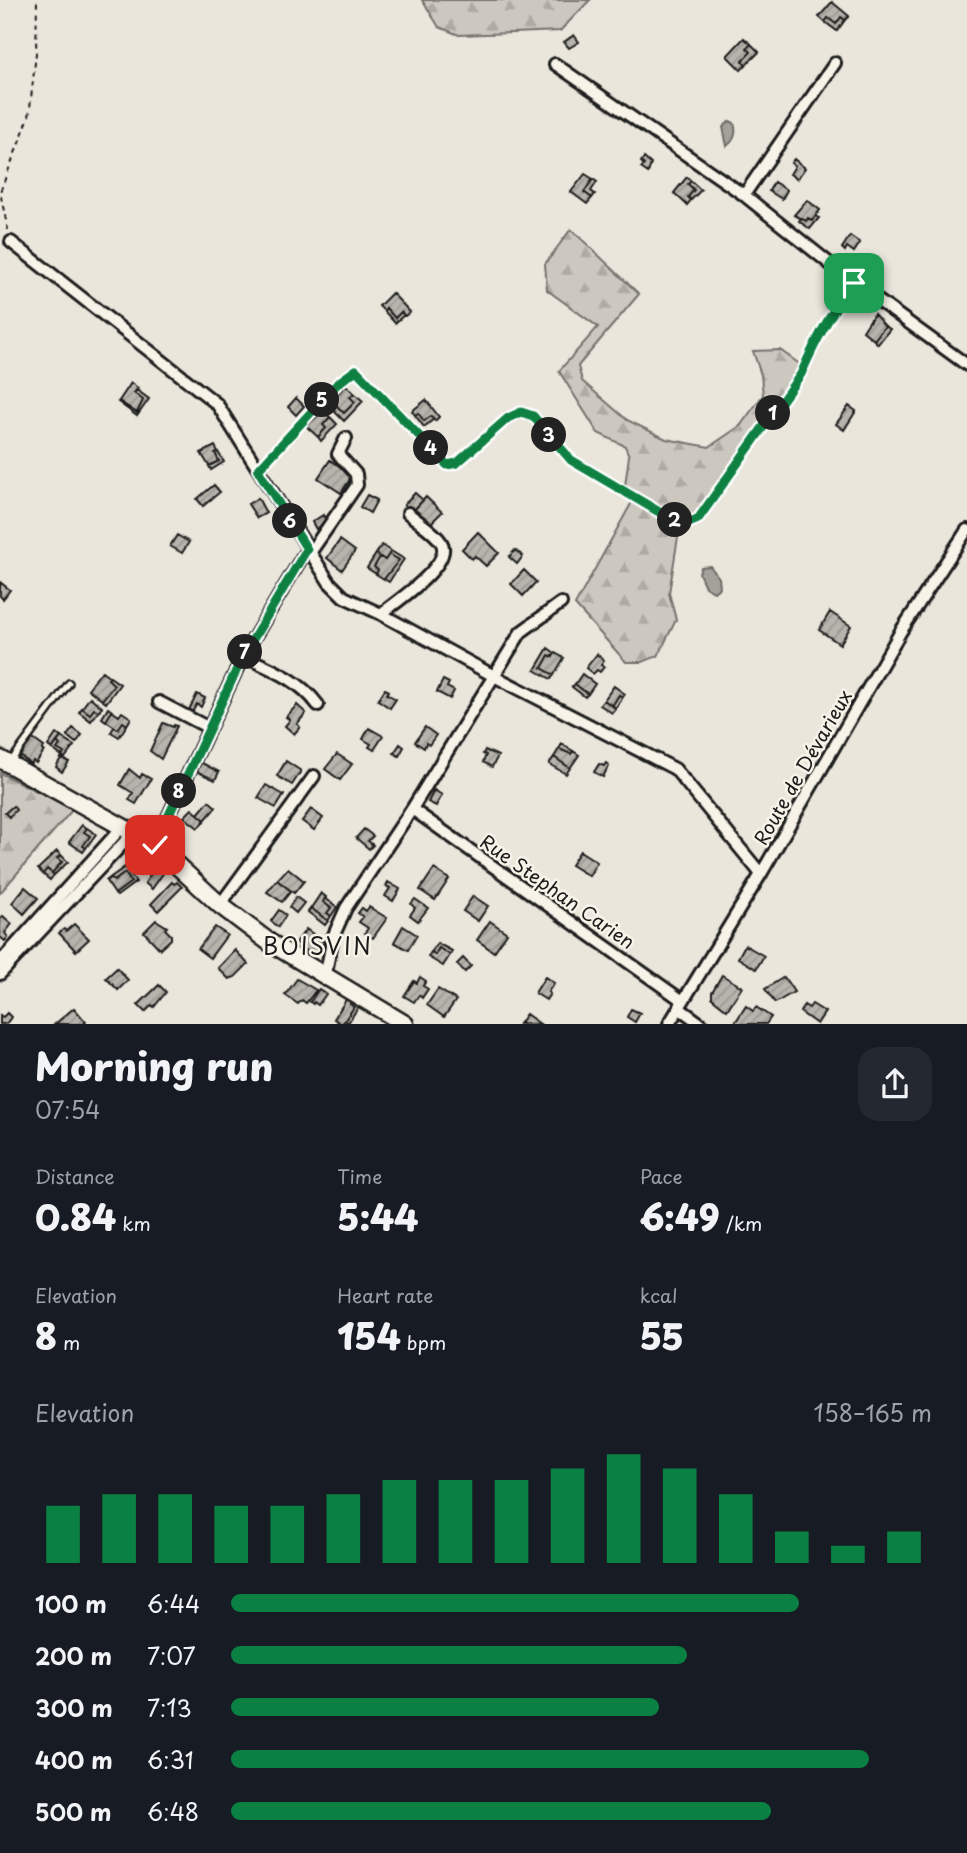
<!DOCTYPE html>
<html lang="en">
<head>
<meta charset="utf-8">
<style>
	:root { --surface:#171b24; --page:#242831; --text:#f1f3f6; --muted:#9ea1a6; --accent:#0b8043 }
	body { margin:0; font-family:"Playpen Sans",sans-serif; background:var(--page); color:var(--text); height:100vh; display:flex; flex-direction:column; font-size:26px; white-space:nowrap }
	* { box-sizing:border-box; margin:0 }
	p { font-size:23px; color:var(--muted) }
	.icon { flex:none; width:38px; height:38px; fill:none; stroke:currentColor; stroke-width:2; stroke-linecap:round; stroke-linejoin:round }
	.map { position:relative; height:1024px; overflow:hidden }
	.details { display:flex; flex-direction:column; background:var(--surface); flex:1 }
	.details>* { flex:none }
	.pin { position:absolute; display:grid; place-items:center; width:60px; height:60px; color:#fff; margin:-30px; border-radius:14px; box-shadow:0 4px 10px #0006 }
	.km { position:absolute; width:35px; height:35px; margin:-18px; border-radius:50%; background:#222; color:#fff; font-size:19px; line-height:35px; text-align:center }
	.round { display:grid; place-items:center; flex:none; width:74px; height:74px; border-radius:21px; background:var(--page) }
	.head { display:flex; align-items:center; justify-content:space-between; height:119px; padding:0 35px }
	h1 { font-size:38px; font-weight:800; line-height:52px }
	.metrics { display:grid; grid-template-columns:repeat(3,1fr); gap:10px; height:119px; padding:7px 35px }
	.metrics div { display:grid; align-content:center }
	.metrics b { font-size:35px; font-weight:800 }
	.metrics small { font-size:19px; font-weight:400 }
	.metrics p { font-size:19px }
	.chart { height:196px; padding:14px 35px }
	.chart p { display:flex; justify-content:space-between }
	.chart svg { width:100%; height:126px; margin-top:7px; stroke:var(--accent); stroke-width:6 }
	ul { padding:0 35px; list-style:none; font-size:23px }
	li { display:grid; grid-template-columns:112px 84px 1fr; align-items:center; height:52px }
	li i { height:18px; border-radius:9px; background:var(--accent) }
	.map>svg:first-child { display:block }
	.forest { fill:url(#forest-firs); stroke:#74726e; stroke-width:2 }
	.water { fill:#a3a19a; stroke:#6d6c68; stroke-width:2 }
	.building { fill:url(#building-hatch); stroke:#1c1c1c; stroke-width:2 }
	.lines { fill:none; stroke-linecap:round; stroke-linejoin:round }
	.service-casing { stroke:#1c1c1c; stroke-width:10 }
	.minor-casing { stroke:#1c1c1c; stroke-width:16 }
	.secondary-casing { stroke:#1c1c1c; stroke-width:21 }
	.path { stroke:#1c1c1c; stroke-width:2; stroke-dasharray:5 5; stroke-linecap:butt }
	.service { stroke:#f7f3e8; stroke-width:5 }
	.minor { stroke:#f7f3e8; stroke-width:10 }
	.secondary { stroke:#f7f3e8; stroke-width:16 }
	.route-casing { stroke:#fff; stroke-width:14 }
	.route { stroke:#0b8043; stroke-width:9 }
	.labels { text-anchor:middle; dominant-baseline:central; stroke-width:5; stroke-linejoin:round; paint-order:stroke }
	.street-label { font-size:19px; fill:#1c1c1c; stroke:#f7f3e8 }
	.quarter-label { font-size:23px; letter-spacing:2px; fill:#1c1c1c; stroke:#f7f3e8 }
</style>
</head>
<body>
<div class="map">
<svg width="967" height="1024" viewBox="0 0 967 1024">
	<defs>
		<pattern id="forest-firs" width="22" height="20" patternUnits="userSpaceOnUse" patternTransform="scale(1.75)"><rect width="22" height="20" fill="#ccc8c0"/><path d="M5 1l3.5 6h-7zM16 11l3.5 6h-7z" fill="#afaba4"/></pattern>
		<pattern id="building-hatch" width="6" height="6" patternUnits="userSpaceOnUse" patternTransform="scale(1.75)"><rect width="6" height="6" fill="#b6b4ac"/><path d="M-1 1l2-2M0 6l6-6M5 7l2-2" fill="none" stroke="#9c9a93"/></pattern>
	</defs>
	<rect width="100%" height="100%" fill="#eae6dc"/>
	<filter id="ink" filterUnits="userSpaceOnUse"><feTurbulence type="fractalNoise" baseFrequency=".0143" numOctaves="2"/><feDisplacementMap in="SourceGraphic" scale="14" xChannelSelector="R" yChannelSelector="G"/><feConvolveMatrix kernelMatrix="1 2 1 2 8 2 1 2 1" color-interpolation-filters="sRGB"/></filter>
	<g filter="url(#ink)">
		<path class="forest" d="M422,0h168l-30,31 -101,4 -20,-8z
			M571,229l68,65 -61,72 4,15 45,39 39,19 43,8 31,-21 23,-31 -2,-20 -8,-24 27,-1 21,15 -9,17 -94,132 -9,5 -17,-4 6,22 -9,56 7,27 -18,36 -16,6h-16l-51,-57 62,-112 -12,-7 4,-30 -4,-10 -27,-13 -39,-62 39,-44 -51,-37 -2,-26z
			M0,773l73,36 -73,84z"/>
		<path class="water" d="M730,121l4,2c3,9 1,17 -7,23l-4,-19z
			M710,566l9,12 1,9 -6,5 -9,-5 -6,-14 2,-6z"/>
		<path class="building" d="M832,2l17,14 -4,4 -4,-3 -5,7 -8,-6 -3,4 -6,-5z
			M841,17l4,3 -8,11 -12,-9 3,-4 8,6z
			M574,35l5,7 -10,6 -5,-6z
			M744,38l7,6 -4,4 4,4 -9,9 4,4 -5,5 -14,-14z
			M751,44l8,8 -13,13 -4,-4 9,-9 -4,-4z
			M644,158l7,6 -3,9 -7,-5 3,-3 -3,-3z
			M794,159l11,9 -8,11 -7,-5 5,-8 -4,-3z
			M585,174l8,5 -9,13 8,6 -5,6 -16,-12z
			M687,177l4,4 -3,3 6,6 -6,7 3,3 -4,5 -13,-12z
			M593,179l4,3 -6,9 4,3 -3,4 -8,-6z
			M691,181l10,9 -10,10 -3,-3 6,-7 -6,-6z
			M774,182l13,8 -5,9 -13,-8z
			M807,200l13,10 -8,11 -4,-3 -2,3 -12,-6z
			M816,216l3,2 -9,11 -11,-8 2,-3 5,3 2,-3 4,3z
			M850,236l10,7 -6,9 -7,-5 -2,4 -3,-3z
			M392,293l18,19 -5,4 -4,-4 -6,6 -9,-10 -2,3 -5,-5z
			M386,308l9,10 6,-6 3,3 -9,8 -11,-12z
			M874,314l11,12 -11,14 -11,-9z
			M885,326l5,3 -12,15 -4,-4z
			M131,383l7,5 -4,5 9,7 -6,13 -18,-12z
			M346,385l8,8 -4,4 5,5 -11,11 -8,-8 -4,4 -5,-4z
			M137,390l12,9 -12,17 -19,-14 1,-1 18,12 6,-13 -9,-7z
			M354,393l9,8 -19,20 -12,-12 4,-4 8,8 11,-11 -5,-5z
			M296,398l8,8 -8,9 -8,-8z
			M426,400l13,17 -4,4 -4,-5 -7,5 -6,-8 -3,2 -3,-4z
			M849,406l7,5 -12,19 -8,-6z
			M323,411l7,6 -7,8 3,3 -8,9 -12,-11z
			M418,413l6,8 7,-5 3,3 -10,8 -9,-12z
			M330,417l7,7 -16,17 -3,-4 8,-9 -3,-3z
			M215,446l3,6 -3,1 4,8 -10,5 -8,-13z
			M218,452l6,10 -13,8 -2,-4 10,-5 -4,-8z
			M330,460l23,15 -12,18 -23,-15z
			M214,485l6,7 -17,14 -6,-7z
			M415,493l8,7 -11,12 -8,-7z
			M367,495l10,5 -7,13 -10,-6z
			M426,497l16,15 -15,15 -15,-15z
			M258,498l8,15 -9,5 -9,-14z
			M323,515l4,7 -11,7 -4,-7z
			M478,532l21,21 -13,13 -11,-10 -3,3 -10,-10z
			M177,535l12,7 -7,11 -12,-7z
			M340,540l15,11 -13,19 -15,-12z
			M382,545l9,6 -6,9 -9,-6z
			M515,550l8,6 -6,8 -8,-7z
			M391,551l13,8 -15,23 -5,-3 15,-19 -10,-6z
			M376,554l4,3 -6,10 4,3 -2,4 -9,-6z
			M389,554l10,6 -15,19 -8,-5 2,-4 -4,-3 6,-10 5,3z
			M524,570l12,12 -13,14 -12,-12z
			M0,582l10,8 -7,9 -3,-3z
			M830,612l21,14 -11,18 -21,-14z
			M548,648l7,5 -2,4 -4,-2 -7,13 12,7 -3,4 -16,-9z
			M555,653l9,5 -10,17 -12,-7 7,-13 4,2z
			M597,654l7,7 -3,4 3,2 -4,5 -3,-2 -4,4 -7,-6z
			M102,671l8,6 -2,2 6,6 -12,15 -14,-11z
			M582,674l13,10 -7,10 -13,-10z
			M110,677l10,7 -14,19 -4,-3 12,-15 -6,-6z
			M443,680l6,3 -2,4 7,4 -4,8 -13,-7z
			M575,684l13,10 -3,3 -13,-10z
			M614,686l11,8 -2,3 -4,-2 -7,11 -8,-6z
			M385,689l4,2 -2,3 9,5 -6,9 -12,-8z
			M197,694l8,4 -4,9 -4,-3 -5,8 -3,-2z
			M619,695l4,2 -7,11 -4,-2z
			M90,697l12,10 -3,4 -5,-2 -4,5 -8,-6z
			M604,700l12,8 -4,5 -12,-8z
			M297,705l9,8 -9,11 3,3 -6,7 -9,-8 5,-6 -4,-3z
			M82,708l8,6 4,-5 5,2 -8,10 -12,-9z
			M108,708l4,3 -6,10 -4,-3z
			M112,711l7,5 3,-4 9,6 -4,7 -4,-3 -5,7 -12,-8z
			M123,722l4,3 -8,12 -8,-5 3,-5 4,2z
			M163,723l10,4 1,-2 3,1 -16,33 -11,-8z
			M425,727l11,8 -7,10 -3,-2 -2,5 -9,-6z
			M73,728l9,7 -6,8 -9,-7z
			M369,728l14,8 -9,14 -5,-3 2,-3 -8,-5z
			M56,734l5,3 -9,12 -4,-3z
			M61,737l13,9 -9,12 -3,-2 2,-3 -7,-4 3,-4 -3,-3z
			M33,739l11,8 -2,3 2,1 -8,12 -3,-2 -2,3 -12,-9z
			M57,742l3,3 -3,4 7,4 -2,3 -10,-7z
			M400,744l4,3 -5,9 -5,-3z
			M562,744l11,7 -2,3 -12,-5z
			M559,749l12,5 2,-3 6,4 -9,13 -16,-11z
			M485,750l13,6 -6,11 -9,-5 3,-7 -3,-1z
			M337,754l15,10 -12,16 -15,-11z
			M554,757l16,11 -4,6 -17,-10z
			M61,758l8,4 -7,10 -6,-5z
			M286,761l15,10 -9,14 -15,-9z
			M200,762l19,10 -4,8 -19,-9z
			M606,763l3,2 -6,12 -9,-5 5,-8 5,2z
			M129,769l11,9 2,-4 9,5 -15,25 -7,-4 4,-7 -13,-8z
			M266,785l18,10 -8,13 -18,-10z
			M434,790l8,5 -6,11 -8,-4z
			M209,801l7,6 -11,13 -7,-6z
			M13,806l3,4 -7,7 -4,-4z
			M192,809l13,11 -7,8 -14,-11z
			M311,809l12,9 -9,12 -12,-9z
			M82,825l5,3 -3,4 6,4 -7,10 3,2 -3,4 -14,-10z
			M87,828l9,6 -10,14 -3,-2 7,-10 -6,-4z
			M364,829l9,7 -5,5 5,4 -4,4 -13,-11z
			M57,851l4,4 -4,3 5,4 -10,11 -5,-4 -4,5 -5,-5z
			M580,851l17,11 -8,14 -18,-11z
			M61,855l7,7 -14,13 -2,-2 10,-11 -5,-4z
			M156,866l8,6 -12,17 -7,-6z
			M125,867l11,15 -19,14 -2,-2 16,-12 -6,-9 -11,8 -3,-4z
			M288,868l16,13 -10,12 -17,-13z
			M47,869l7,6 -4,5 -7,-6z
			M434,869l15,10 -14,21 -15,-10z
			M125,873l6,9 -16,12 -9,-13 5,-4 3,4z
			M277,880l14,11 -9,11 -15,-10z
			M172,882l2,2 3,-2 5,5 -24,24 -7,-7z
			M388,882l12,7 -7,12 -8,-5 5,-8 -4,-2z
			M25,887l13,11 -14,16 -12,-11z
			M321,893l5,4 -3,5 8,6 -4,5 4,3 -3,5 -17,-13z
			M473,896l15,10 -10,15 -15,-10z
			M296,897l8,6 -8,10 -7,-6z
			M325,898l12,9 -6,9 -4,-3 4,-5 -8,-6z
			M415,899l13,9 -10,13 -8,-6 5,-7 -4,-4z
			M369,907l18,11 -14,20 -8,-5 3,-5 -9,-6 4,-5 -5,-4 4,-5 4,3z
			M311,908l17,13 -3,4 -17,-13z
			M279,910l7,5 -8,12 -7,-6z
			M3,916l9,8 -7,9 3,4 -3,4 -5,-4v-17z
			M156,920l11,7 -2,2 6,6v4l-11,10 -16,-17z
			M490,921l17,12 -13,19 -17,-12z
			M74,924l15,15 -13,12 -17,-18 5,-4 2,2z
			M403,926l14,9 -9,15 -14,-8z
			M215,927l12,8 -17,23 -12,-9z
			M306,929l18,13 -10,14 -18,-13z
			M437,943l15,8 -2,4 -11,-7 -4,7 -4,-2z
			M745,945l19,11 -8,13 -18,-11z
			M439,948l11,7 -7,11 -15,-9 3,-5 4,3z
			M235,950l13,14 -13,13 -6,2 -11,-11z
			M463,958l8,8 -6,6 -8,-8z
			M117,968l11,12 -10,10 -12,-12z
			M722,975l20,12 -15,23 -15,-12v-6z
			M420,977l6,4 -3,5 5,3 -6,9 -3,-3 -5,7 -10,-6 10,-15 3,2z
			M545,977l9,6 -6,9 2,2 -4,6 -11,-7z
			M784,977l10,15 -19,11 -10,-14z
			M297,979l19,11 -10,13 -4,-3 -4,4 -13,-9z
			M159,985l7,7 -12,15 -2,-2 -7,7 -7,-7z
			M319,989l7,5 -8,11 -4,-3 -1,2 -3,-2z
			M438,989l18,11 -12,17 -17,-12z
			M347,998l5,3 -2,3 4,3 -12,17 -8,-5z
			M352,1001l7,5 -11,17 -3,-3 9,-13 -4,-3z
			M812,1004l13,8 -8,12 -17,-12 4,-7 5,3z
			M746,1006l7,5 3,-4 15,10 -5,7h-32z
			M74,1008l12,14 -3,2h-28z
			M631,1009l9,4 -5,9 -8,-5z
			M7,1013l4,4 -5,7h-6v-9l3,2z
			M526,1014l14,10h-21z"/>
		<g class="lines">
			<g class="service-casing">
				<path id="service" d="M11,761l58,-78"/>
			</g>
			<g class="minor-casing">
				<path id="minor" d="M555,64l189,131 110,88 113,82
					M744,195l91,-132
					M11,242l206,162 112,178 15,15 37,17 113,62 181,93 86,105
					M310,553l47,-68 -1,-11 -18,-20 8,-16
					M381,614c15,-12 74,-51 60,-72 -7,-11 -23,-20 -33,-29
					M243,656c28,13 56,23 75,49
					M159,702l50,26
					M412,809l271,192
					M155,845l88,-189 64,-107
					M220,905l94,-129
					M0,962l123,-136
					M0,974l134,-142
					M325,977l8,-40 13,-29 66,-99 109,-177 40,-29
					M679,1008l22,16
					M669,1024l92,-150 140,-243 66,-101"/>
			</g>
			<g class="secondary-casing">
				<path id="secondary" d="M0,759l155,86 65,60 49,37 136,82"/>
			</g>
			<path class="path" d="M8,230l-8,-38 29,-75 7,-64 1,-53
				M265,462l72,-79 19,-13 91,95 10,-2 51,-45 13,-6 11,4 39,44 100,58 15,6 12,-5 103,-145 11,-25 34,-57"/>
			<use href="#service" class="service"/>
			<use href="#minor" class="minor"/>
			<use href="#secondary" class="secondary"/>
		</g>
	</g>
	<g class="lines" filter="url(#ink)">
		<g class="route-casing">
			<path id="route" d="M155,845l88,-189 64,-107 -49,-79 80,-87 18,-13 91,95 10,-2 51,-45 13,-6 12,4 38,44 100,59 15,5 12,-5 103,-145c14,-32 30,-64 53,-91"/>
		</g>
		<use href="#route" class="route"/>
	</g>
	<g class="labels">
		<g class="street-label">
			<text transform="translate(802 767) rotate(-60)">Route de Dévarieux</text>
			<text transform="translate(558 891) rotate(35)">Rue Stephan Carien</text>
		</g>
		<g class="quarter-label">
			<text x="318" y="945">BOISVIN</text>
		</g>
	</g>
</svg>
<div class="pin" style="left:854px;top:283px;background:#1e9e55"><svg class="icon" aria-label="arrive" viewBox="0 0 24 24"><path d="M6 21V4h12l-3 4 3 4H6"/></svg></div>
<div class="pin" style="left:155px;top:845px;background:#d93025"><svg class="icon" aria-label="check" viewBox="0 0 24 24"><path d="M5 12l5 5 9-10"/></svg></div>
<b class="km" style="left:773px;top:413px">1</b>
<b class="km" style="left:675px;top:520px">2</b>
<b class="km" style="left:549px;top:435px">3</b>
<b class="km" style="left:431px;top:448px">4</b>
<b class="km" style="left:322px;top:400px">5</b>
<b class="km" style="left:290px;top:521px">6</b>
<b class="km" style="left:245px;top:652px">7</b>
<b class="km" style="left:179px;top:791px">8</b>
</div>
<section class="details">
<div class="head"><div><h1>Morning run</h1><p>07:54</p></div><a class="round"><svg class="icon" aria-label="share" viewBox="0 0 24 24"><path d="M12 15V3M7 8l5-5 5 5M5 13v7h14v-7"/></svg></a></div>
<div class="metrics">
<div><p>Distance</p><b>0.84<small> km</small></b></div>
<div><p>Time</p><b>5:44</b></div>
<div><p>Pace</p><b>6:49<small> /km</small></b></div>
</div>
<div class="metrics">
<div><p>Elevation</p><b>8<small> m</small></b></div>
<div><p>Heart rate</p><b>154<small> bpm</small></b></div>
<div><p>kcal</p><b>55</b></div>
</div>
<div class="chart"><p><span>Elevation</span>158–165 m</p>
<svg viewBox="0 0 160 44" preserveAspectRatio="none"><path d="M5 44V24M15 44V20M25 44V20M35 44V24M45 44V24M55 44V20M65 44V15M75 44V15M85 44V15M95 44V11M105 44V6M115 44V11M125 44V20M135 44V33M145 44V38M155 44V33"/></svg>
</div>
<ul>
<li><b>100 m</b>6:44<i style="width:81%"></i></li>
<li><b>200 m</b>7:07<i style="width:65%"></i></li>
<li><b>300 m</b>7:13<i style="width:61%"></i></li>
<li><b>400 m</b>6:31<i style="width:91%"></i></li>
<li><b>500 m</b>6:48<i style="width:77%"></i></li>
</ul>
</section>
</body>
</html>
